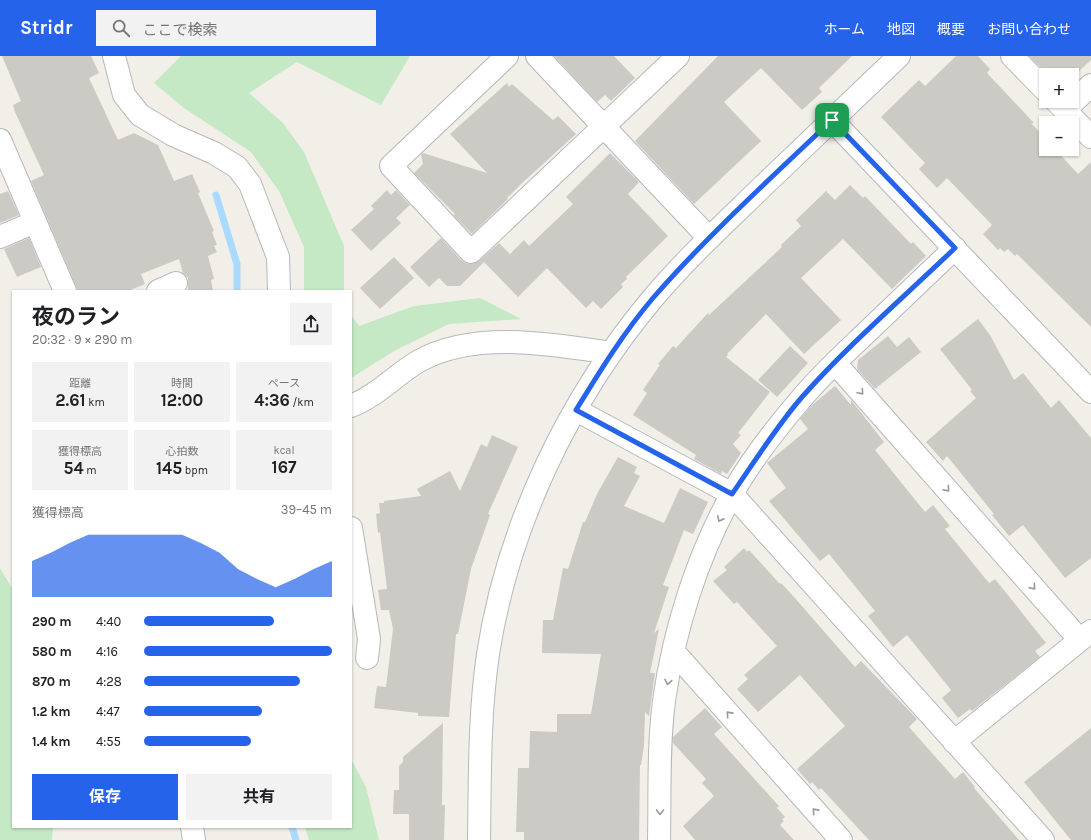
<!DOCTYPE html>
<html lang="ja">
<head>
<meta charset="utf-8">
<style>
	:root { --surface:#fff; --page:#f2f2f2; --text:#202124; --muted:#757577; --accent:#2563eb }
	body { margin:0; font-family:Karla,"Noto Sans JP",sans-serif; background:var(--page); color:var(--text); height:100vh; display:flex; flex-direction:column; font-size:15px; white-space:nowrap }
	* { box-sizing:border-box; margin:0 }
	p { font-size:13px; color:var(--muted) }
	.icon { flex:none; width:22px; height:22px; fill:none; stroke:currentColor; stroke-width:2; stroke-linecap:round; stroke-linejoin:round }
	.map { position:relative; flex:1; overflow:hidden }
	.panel { position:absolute; left:12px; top:234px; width:340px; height:538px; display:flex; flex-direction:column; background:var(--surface); border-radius:0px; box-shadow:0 1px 3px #0004 }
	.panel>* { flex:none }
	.buttons { position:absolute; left:1039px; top:12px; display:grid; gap:8px }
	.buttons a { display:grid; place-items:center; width:40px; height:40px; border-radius:0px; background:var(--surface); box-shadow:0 1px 3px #0004; font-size:20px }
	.pin { position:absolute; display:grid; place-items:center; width:34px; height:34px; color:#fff; margin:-17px; border-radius:8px; box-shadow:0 2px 6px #0006 }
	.round { display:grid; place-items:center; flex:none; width:42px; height:42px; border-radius:0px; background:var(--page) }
	.head { display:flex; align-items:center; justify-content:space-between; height:68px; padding:0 20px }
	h1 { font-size:22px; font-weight:700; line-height:30px }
	.metrics { display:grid; grid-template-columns:repeat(3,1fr); gap:6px; height:68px; padding:4px 20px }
	.metrics div { display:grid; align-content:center; border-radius:0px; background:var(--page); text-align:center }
	.metrics b { font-size:17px; font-weight:700 }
	.metrics small { font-size:11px; font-weight:400 }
	.metrics p { font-size:11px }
	.chart { height:112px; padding:8px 20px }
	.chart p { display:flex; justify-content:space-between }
	.chart svg { width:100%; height:72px; margin-top:4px; fill:var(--accent); opacity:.7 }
	.action { display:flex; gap:8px; margin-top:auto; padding:8px 20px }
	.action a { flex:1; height:46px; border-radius:0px; background:var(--accent); color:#fff; font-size:16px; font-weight:700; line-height:46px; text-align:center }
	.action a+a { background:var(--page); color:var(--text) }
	ul { padding:0 20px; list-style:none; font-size:13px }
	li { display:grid; grid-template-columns:64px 48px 1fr; align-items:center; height:30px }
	li i { height:10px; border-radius:5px; background:var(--accent) }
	header { display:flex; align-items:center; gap:24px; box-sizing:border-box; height:56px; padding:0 20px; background:var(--accent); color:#fff }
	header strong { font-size:19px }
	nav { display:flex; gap:22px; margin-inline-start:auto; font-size:14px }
	.search { width:280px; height:36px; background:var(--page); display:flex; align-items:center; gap:10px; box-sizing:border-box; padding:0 14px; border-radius:0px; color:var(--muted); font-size:15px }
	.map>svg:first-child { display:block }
	.green { fill:#c5e8c5 }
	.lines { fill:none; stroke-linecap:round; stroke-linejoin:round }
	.stream { stroke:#aadaff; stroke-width:7 }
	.building { fill:#cccac5 }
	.minor-casing { stroke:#b5b8bc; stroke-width:24 }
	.minor { stroke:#fff; stroke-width:22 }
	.oneway { stroke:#979a9d }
	.route-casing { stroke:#fff; stroke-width:8 }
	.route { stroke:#2563eb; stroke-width:5 }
</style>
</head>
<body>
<header>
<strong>Stridr</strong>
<div class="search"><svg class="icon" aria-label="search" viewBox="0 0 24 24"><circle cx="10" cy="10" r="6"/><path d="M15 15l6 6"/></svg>ここで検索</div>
<nav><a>ホーム</a><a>地図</a><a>概要</a><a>お問い合わせ</a></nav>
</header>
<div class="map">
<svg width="1091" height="784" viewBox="0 0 1091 784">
	<rect width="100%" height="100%" fill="#f1efe8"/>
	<path class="green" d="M181,0h229l-29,49 -84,-43 -48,31 34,30 21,29 40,94v45h-40v-44l-25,-56 -28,-39 -67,-44 -30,-25z
		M480,242l41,21 -72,5 -55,27 -41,26 -2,-1v-61l8,11 55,-20z
		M0,512l13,22v237h40l-1,13h-52z
		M351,703l15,28 13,53h-70l-4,-13h46z"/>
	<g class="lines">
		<path class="stream" d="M216,139l21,69v27
			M292,771l4,13"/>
	</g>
	<path class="building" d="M2,0h89l8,17 -10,5 29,62 16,-7 24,12 16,36 18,-7 8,18 -2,1 16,38 -2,1 5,13 -3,1 3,6 -9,4 6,23 -3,1 2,11h-25v-13l-5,-5 -4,-14 -38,15 4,10 -17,7h-50l-47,-110 13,-6 -29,-63 -2,-7 8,-4z
		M554,0h60l21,22 -24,23 -6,-6 -8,7z
		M718,0h134l-33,32 3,4 -20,18 -41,-42 -37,34 37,39 -67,63 -59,-63z
		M956,0h22l12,13 -3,4 47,50h-3l15,16v10h9l23,25 13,-12v165l-74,-73 -2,2 -7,-7 -4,3 -4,-4 -2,2 -15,-16 9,-9 -45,-47 -10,10 -18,-19 6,-6 -44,-46 38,-37 6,6z
		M1029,0h62v4l-16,15h-27z
		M507,27l2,4 3,-3 41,36 5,-4 18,18 -55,50 -14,14 1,1 -36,35 -19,-19 2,-1 -41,-41 9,-9 -2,-9 2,-2 64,20 -37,-39z
		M610,97l29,29 -11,12 40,42 -42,41 1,2 -6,5 2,3 -22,22 -8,-8 -7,7 -39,-40 -29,29 -34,-35 -24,24h-13l-8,-8 -10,9 -19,-20 31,-29 21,23 6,3h5l6,-3 20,-18 11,11 14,-14 5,6 44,-42 -7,-7z
		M850,129l13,13 2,-2 46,48 2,-2 13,14 -34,33 -49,-50 -42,39 40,42 -37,34 -38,-40 -39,40 1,1 -2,2 44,35 -32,41 3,2 -8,9 8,9 -14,21 -5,-3 -1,3 -27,-15 2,-4 -63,-40 14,-22 -4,-3 17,-25 -2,-1 15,-18 3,2 32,-35 1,2 73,-68 -1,-2 20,-19 -5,-6 30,-29 9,9z
		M387,134l4,5 5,-5 14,15 -14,13 5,5 -30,28 -20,-21 23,-21 -3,-3z
		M8,135l11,24 -19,8v-29z
		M29,182l12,29 -24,10 -13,-28z
		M394,201l20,21 -34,31 -20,-21z
		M978,263l12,16 24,45 9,-7 28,35 8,-8 32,38v120l-26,20 -42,-53 -14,11 -17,-21 2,-1 -47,-58 -4,5 -17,-19 50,-44 -6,-7 2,-1 -32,-41z
		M888,280l9,11 12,-10 12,15 -46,37 -18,-20 1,-9z
		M790,290l18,17 -31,34 -19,-17z
		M835,330l16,19v-5l4,5 29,37 -9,8 50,62 8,-7 17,21 -5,3 44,54 6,-4 51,64 -11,8 5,6 -68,54 -2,-2 -12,9 -16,-20 9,-8 -44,-55 -14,12 -25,-31 7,-5 -46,-57 -9,7 -51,-60 17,-13 -19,-25 41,-34 -8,-10 12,-14z
		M492,379l26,12 -30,67 2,1 -19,54 -13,65h-2l-7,83 -31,-1v-3l-44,-5 3,-22 9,1 7,-58 -4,-19h-8l-3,-20 9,-1 -7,-57 -2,1 -2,-19 4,-1 -1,-10h5v-2l37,-5 -4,-7 33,-18 10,20 21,-47 6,3z
		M618,401l19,10 -3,6 6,3 -16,30 40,17 16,-35 28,14 -15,32 -9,-4 -21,55 6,2 -15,46 5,-4 -9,44h5l-6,43 -4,-4 -1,34 -3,19h-1l-1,75h-115v-8h-8l2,-64h11l1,-37 27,1v-18h34l10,-60 -59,-1 1,-33h10l10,-52 5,1 15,-47h2l12,-28z
		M744,492l3,4 2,-2 30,33 3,1 12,13 61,70 6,-6 56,58 -8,8 46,52 8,-7 12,15 -1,1 45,52h-150l-48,-52 -2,2 -7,-8 -2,2 -13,-15 48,-43 -45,-51 -42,37 -21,-23 11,-10 -4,-4 33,-29 -40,-44 -3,2 -21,-23 14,-11 -3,-3z
		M705,652l17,19 -8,7 65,72 -2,2 8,9 -3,2 2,2 -4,4 14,15h-99l-12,-14 31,-30 -12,-13 4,-4 -33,-36v-6z
		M443,667l-1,82h3l-1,35h-35v-26h-16l1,-24h5v-24l4,-4v-5z
		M1091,672v112h-20l-47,-58z"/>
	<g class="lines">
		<g class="minor-casing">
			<path id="minor" d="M114,0l10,39 16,20 33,20 41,18 23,14 13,17 28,73 1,34
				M507,0l-116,110 80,86 207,-196
				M537,0l172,182
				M1012,0l34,35
				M1056,45l35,36
				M1065,54l26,-25
				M832,64l259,272
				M0,84l65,151
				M0,181l35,-15
				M158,235l18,-8
				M835,307l245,277
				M351,350c26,-10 44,-31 68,-45 55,-31 132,-17 192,-8
				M576,354l156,84 311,346
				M351,472l18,111 -2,19
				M674,596l167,188
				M954,686l137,-111
				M192,771l2,13
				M479,784c1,-62 0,-125 9,-186 20,-129 81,-256 165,-356 33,-39 71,-74 108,-110 46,-44 92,-88 138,-132
				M659,784c1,-46 -1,-93 5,-139 10,-71 33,-144 68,-207 18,-32 45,-67 69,-95 20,-24 43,-45 66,-67 29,-28 59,-56 88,-84"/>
		</g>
		<use href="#minor" class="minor"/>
	</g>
	<defs><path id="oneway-chevron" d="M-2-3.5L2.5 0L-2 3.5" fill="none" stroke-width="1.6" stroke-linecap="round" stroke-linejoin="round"/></defs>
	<g class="oneway">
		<use href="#oneway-chevron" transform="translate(861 336) rotate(49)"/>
		<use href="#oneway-chevron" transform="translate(947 433) rotate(49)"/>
		<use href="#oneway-chevron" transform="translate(720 463) rotate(116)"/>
		<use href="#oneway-chevron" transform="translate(1033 531) rotate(49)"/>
		<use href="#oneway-chevron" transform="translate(668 626) rotate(101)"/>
		<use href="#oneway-chevron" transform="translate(729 658) rotate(-132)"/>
		<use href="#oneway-chevron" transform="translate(815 755) rotate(-132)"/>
		<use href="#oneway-chevron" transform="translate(660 756) rotate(91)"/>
	</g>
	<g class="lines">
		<g class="route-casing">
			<path id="route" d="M832,64l123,128c-51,49 -106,96 -153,149 -26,30 -47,64 -70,97l-156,-84c24,-39 48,-78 77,-112 55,-63 118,-120 179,-178z"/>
		</g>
		<use href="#route" class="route"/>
	</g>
</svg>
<div class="buttons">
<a>+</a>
<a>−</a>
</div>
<div class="pin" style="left:832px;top:64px;background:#1e9e55"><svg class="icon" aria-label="arrive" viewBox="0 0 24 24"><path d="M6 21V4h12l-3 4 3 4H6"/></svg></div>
<section class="panel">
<div class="head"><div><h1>夜のラン</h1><p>20:32 · 9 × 290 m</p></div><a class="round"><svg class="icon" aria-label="share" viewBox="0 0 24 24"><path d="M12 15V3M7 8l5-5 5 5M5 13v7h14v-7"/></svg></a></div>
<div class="metrics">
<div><p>距離</p><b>2.61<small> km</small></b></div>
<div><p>時間</p><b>12:00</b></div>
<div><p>ペース</p><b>4:36<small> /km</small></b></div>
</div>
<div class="metrics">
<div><p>獲得標高</p><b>54<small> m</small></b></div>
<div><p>心拍数</p><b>145<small> bpm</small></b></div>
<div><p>kcal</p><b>167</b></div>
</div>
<div class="chart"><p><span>獲得標高</span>39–45 m</p>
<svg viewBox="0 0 160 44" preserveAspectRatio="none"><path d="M0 44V22L10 17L20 11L30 6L40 6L50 6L60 6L70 6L80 6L90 11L100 17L110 27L120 33L130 38L140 33L150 27L160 22V44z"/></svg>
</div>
<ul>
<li><b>290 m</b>4:40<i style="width:69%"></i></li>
<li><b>580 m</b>4:16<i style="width:100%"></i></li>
<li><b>870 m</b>4:28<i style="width:83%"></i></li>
<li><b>1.2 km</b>4:47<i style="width:63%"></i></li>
<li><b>1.4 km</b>4:55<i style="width:57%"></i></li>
</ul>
<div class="action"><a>保存</a><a>共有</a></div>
</section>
</div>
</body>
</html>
